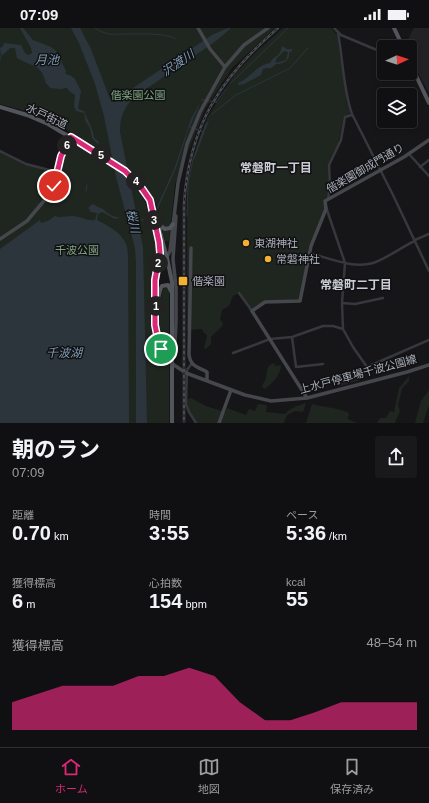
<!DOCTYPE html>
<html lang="ja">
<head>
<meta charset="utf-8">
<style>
	:root { --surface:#101012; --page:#19191b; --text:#f1f3f6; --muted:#9c9d9f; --line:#303032; --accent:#db2777 }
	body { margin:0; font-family:Helvetica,"Noto Sans JP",sans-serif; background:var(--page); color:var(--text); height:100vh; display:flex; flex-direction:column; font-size:15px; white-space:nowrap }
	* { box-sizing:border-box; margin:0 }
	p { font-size:13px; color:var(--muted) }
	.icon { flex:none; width:22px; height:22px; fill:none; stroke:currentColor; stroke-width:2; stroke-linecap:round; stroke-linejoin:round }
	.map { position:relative; height:395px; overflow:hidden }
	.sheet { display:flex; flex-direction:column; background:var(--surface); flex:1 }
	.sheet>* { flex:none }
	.needle { width:26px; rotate:87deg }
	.fabs { position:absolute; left:377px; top:12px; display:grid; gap:8px }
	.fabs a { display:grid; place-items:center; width:40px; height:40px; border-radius:4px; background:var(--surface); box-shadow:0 2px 6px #0003,0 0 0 1px var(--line); font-size:20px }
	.pin { position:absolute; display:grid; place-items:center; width:34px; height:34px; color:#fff; margin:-17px; border:2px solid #fff; border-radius:50%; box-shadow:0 1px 4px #0007 }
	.km { position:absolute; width:20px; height:20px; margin:-10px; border-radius:50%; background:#222; color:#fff; font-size:11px; line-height:20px; text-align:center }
	.round { display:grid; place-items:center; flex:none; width:42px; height:42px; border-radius:4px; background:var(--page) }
	.headline { display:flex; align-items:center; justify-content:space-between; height:68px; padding:0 12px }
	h1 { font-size:22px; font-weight:700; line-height:30px }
	.figures { display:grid; grid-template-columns:repeat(3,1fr); gap:6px; height:68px; padding:4px 12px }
	.figures div { display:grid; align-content:center }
	.figures b { font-size:20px; font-weight:700 }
	.figures small { font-size:11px; font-weight:400 }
	.figures p { font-size:11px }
	.chart { height:112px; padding:8px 12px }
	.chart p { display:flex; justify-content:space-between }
	.chart svg { width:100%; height:72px; margin-top:4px; fill:var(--accent); opacity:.7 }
	.status { display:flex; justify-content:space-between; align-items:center; height:28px; padding:0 20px; background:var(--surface); direction:ltr }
	.status svg { height:11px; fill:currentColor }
	.tabs { display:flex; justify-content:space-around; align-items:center; height:56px; border-top:1px solid var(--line); background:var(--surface); font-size:11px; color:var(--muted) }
	.tabs a { display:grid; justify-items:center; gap:2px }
	.tabs .active { color:var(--accent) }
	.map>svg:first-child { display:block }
	.built { fill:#222225 }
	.green { fill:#1e261f }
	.water { fill:#2c353c; fill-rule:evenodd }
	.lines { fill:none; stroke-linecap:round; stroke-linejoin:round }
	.stream { stroke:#2c353c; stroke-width:1 }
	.street { stroke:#37383d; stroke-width:2.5 }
	.secondary { stroke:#45474d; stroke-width:3.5 }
	.primary { stroke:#53555c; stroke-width:4 }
	.rail-casing { stroke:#4a4c52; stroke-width:2.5 }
	.rail { stroke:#111113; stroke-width:1; stroke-dasharray:3; stroke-linecap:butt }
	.route-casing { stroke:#fff; stroke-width:8 }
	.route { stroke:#db2777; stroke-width:5 }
	.poi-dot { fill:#f2b134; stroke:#111113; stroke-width:1.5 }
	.labels { text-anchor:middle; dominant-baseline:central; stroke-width:3; stroke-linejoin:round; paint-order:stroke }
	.park-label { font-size:11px; fill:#7fa381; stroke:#111113 }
	.street-label { font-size:11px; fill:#a8adb8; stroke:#111113 }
	.poi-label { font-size:11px; fill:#a8adb8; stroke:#111113; text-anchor:start }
	.water-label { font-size:12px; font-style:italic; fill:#7f9bb3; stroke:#111113 }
	.neighbourhood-label { font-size:12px; font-weight:bold; fill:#c9ccd4; stroke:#111113 }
</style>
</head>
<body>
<div class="status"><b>07:09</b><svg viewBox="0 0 49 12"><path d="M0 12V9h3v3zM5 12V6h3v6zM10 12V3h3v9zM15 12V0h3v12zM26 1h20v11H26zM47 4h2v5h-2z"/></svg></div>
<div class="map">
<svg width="429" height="395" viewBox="0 0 429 395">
	<rect width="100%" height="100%" fill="#161618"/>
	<path class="built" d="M414,0h15v65l-10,-18 -9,-19v-9h-4l-1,-2z
		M360,342l1,10 -21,6 2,-12z"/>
	<path class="green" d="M0,0h275l-43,40 -27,41 -30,75 -6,57h-4l-5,-16 1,-8 -5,-13 -18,-26 -8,-8 -28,-19 -23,-13 -1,-2 -39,-21 -39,-11z
		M283,0h48l6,7 1,5 9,63 3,9 -1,4 -5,1 -6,28 -10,19 1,22 -2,12c-4,3 -4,5 -2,10l-16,38 -10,54 -34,1 -13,9 -13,-17 -6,3 -4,10 -7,4 -2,10 2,1 1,4 -12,12v7l-5,5 -2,-1 3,-13 -4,-3 -1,-3 -15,1v-143l6,-30 14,-39 27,-43 21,-22z
		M72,117h5l25,17 16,8 10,7 12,14 3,6 9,24 -1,3 5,19 1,11 -5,28 -1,40h8l3,-32 4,-3 3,4v132h-169v-272l26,13 32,10c3,-10 5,-24 14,-29z
		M274,335l1,3 6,-1c0,9 -9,20 -17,24l-2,-3c1,-2 2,-4 3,-6 3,-8 0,-14 9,-17z
		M409,348v5l-7,8 -4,16 2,6 -5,12h-18l3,-5h6l4,-7 4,1 5,-24z
		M429,362v15l-6,18h-8l6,-22z
		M191,370l15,8 19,6 2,-4 19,7 3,-6 6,2 3,-7 9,1 -1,7 19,2c5,-6 14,-9 21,-11l-3,9 -8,-1 -8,4 -3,8h-88l-7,-11 -3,-12z
		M312,376c13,4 25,3 37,9l-1,6 9,4h-51z"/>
	<path class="water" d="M20,0h3l10,12 18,7 5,4 10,20 -1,2 3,2h2l5,4 6,12 -3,18 6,2c3,9 9,17 10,27l5,4 -1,2 -6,-6 -2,-10 -4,-6 -2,-9 -8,-2 -2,-5 1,-11 -6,-4 -2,-3 -7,1 -10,-1 -2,-3 -2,-1c-4,-21 -15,-17 -29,-26l-2,-10h-5l-5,5 -4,3 -1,-8 4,-3v-2l17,2 4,8 3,2 4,-2 -1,-5z
		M71,0h9l11,21 19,50 5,3 4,-2 8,-8 85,-57 16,-7h3l-15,13 -83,57c-10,11 -13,20 -13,34l23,115 4,176h-11v-161l-1,-14 -19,-71 -12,-61 -9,-32 -16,-41z
		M282,18l5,3h5v2l-3,2c1,8 -6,11 -13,11 -7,7 -5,2 -13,5l-2,6 -17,9 -6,1v-2c12,-5 19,-18 32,-20 5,-9 10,-5 12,-17zM284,23l4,1 -2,8 -10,3v-4z
		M202,71l16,3 -2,1 -13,-3 -2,1 -11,25 13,5 2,-6 4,-5 -15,40 -1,-1 9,-27 -13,-5 -13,41 -23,51 -15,2v-1l14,-2 23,-51 16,-48z
		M94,176c3,4 6,3 9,5 6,5 10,9 18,8l-6,2 -13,-7 -4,2 -1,6c11,6 24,12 29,24 2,5 2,11 2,16l1,163h-129v-174l40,-29 1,3 7,-2 7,-5c7,3 15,-2 23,1 6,1 10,4 17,3l2,-7 -6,-1 -3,-4 3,-3z"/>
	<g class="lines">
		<path class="stream" d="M95,0l7,4 7,2c17,1 53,-3 67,5
			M0,32l1,-4
			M231,55l57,-55
			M216,74l10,-13
			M212,86l24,-19 54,-27 18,-20
			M86,163l1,-6
			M187,188l1,-33 5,-24"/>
		<path class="street" d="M334,0l7,7 43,18
			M338,5c5,26 5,56 14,81l41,81 36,76
			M0,123l26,13 31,8
			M409,126l20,22
			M420,139l9,-7
			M328,171l2,-13 -1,-21 12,-25 4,-23 7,-2
			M326,179l19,56 -3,40 1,26 10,18 14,20 62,-27
			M415,212l14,-6
			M309,225c20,5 44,16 64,10 15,-5 28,-16 42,-22
			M239,265l13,18
			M342,275l13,1 28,-6
			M292,309l4,30 27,-3
			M233,325l37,-14 22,-2 31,-11h10l10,3
			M192,335l-5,7 -1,34 3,8 7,11"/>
		<path class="secondary" d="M198,0l12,21 15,18
			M268,0l-24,17 -19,22 -25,45 -13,32 -9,39 -8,68 -11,20 -2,11 -1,48 5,19 5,7 8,9 12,8 59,22 26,6 36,-3 100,-26 22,-7
			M150,176l9,38 1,11 -5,25
			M0,211l27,-18 21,-25 6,-10 7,-30 10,-19
			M191,220l-2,107c2,12 9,12 18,17v9
			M173,321l2,-6 1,-21v-35l-3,-28 3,-43
			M307,370l-55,-87 13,-9 35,-1 11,-55 15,-37 -1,-8 79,-44 25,-17
			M219,395l12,-33"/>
		<path class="primary" d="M394,0l9,19
			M410,35l19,40
			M0,79l27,8 21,9 70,42 16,13 16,21 6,17 11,41 5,24v141
			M159,192l3,7 3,2 5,-1 3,-4
			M156,279c3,-7 2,-15 6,-21l6,-1 3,6"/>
		<g class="rail-casing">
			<path id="rail" d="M184,395v-219c5,-78 36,-126 94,-176"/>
		</g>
		<use href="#rail" class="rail"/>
	</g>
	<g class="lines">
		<g class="route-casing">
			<path id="route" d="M54,158l7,-30 10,-19 54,34 16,16 9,13 9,42 1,11 -5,27v45l3,15 3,9"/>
		</g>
		<use href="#route" class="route"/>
	</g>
	<g class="poi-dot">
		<circle cx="246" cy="215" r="4"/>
		<circle cx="268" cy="231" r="4"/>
		<rect x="178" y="248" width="10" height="10" rx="2"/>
	</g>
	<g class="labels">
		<g class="park-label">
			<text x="138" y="67">偕楽園公園</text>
			<text x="77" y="222">千波公園</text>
		</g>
		<g class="street-label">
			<text transform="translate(47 88) rotate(25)">水戸街道</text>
			<text transform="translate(365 140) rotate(-30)">偕楽園御成門通り</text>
			<text transform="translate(358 346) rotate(-15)">上水戸停車場千波公園線</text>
		</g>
		<g class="poi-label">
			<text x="254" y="215">東湖神社</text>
			<text x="276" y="231">常磐神社</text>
			<text x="192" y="253">偕楽園</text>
		</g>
		<g class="water-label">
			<text x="47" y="32">月池</text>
			<text transform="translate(178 35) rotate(-34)">沢渡川</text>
			<text transform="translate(133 193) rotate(77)">桜川</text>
			<text x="64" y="325">千波湖</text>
		</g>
		<g class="neighbourhood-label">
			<text x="276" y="140">常磐町一丁目</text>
			<text x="356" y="257">常磐町二丁目</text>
		</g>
	</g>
</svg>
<div class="fabs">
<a><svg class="needle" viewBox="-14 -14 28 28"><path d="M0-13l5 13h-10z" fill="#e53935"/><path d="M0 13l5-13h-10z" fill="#9c9d9f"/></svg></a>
<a><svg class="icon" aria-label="layers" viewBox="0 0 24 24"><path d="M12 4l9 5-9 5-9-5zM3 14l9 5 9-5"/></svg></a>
</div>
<div class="pin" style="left:161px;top:321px;background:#1e9e55"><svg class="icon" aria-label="arrive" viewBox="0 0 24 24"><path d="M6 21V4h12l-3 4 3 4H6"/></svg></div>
<div class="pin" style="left:54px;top:158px;background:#d93025"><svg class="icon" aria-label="check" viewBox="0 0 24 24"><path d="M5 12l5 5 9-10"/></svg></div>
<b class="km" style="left:156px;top:278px">1</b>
<b class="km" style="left:158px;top:235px">2</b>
<b class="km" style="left:154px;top:192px">3</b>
<b class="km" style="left:136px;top:153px">4</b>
<b class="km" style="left:101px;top:127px">5</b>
<b class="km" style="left:67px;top:117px">6</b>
</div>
<section class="sheet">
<div class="headline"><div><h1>朝のラン</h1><p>07:09</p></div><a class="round"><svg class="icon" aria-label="share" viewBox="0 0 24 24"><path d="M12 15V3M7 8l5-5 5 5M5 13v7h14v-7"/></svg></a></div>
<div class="figures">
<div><p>距離</p><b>0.70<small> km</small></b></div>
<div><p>時間</p><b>3:55</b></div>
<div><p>ペース</p><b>5:36<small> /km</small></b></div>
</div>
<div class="figures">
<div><p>獲得標高</p><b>6<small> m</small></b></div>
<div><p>心拍数</p><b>154<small> bpm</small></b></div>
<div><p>kcal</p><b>55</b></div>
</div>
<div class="chart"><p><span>獲得標高</span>48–54 m</p>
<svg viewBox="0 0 160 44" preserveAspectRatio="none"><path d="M0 44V27L10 22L20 17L30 17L40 17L50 11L60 11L70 6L80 11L90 27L100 38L110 38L120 33L130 27L140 27L150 27L160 27V44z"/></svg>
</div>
</section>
<nav class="tabs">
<a class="active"><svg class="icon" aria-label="home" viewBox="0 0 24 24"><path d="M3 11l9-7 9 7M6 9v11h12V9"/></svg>ホーム</a>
<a><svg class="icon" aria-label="map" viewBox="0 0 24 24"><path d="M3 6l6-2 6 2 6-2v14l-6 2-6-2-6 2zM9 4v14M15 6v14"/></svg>地図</a>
<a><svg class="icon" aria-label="saved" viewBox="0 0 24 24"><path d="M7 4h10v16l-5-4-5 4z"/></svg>保存済み</a>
</nav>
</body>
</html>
